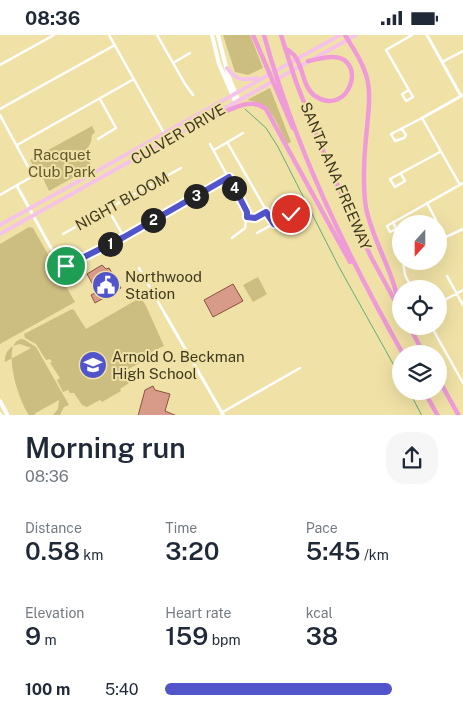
<!DOCTYPE html>
<html lang="en">
<head>
<meta charset="utf-8">
<style>
	:root { --surface:#fff; --page:#f6f6f7; --text:#1f2937; --muted:#747a83; --accent:#5154ca }
	body { margin:0; font-family:"Public Sans",sans-serif; background:var(--page); color:var(--text); height:100vh; display:flex; flex-direction:column; font-size:19px; white-space:nowrap }
	* { box-sizing:border-box; margin:0 }
	p { font-size:16px; color:var(--muted) }
	.icon { flex:none; width:28px; height:28px; fill:none; stroke:currentColor; stroke-width:2; stroke-linecap:round; stroke-linejoin:round }
	.map { position:relative; height:380px; overflow:hidden }
	.details { display:flex; flex-direction:column; background:var(--surface); flex:1 }
	.details>* { flex:none }
	.needle { width:32px; rotate:201deg }
	.controls { position:absolute; left:392px; top:180px; display:grid; gap:10px }
	.controls a { display:grid; place-items:center; width:55px; height:55px; border-radius:50%; background:var(--surface); box-shadow:0 5px 20px #0002; font-size:25px }
	.pin { position:absolute; display:grid; place-items:center; width:42px; height:42px; color:#fff; margin:-21px; border:2px solid #fff; border-radius:50%; box-shadow:0 1px 5px #0007 }
	.km { position:absolute; width:25px; height:25px; margin:-12px; border-radius:50%; background:#222; color:#fff; font-size:14px; line-height:25px; text-align:center }
	.round { display:grid; place-items:center; flex:none; width:52px; height:52px; border-radius:20px; background:var(--page) }
	.overview { display:flex; align-items:center; justify-content:space-between; height:85px; padding:0 25px }
	h1 { font-size:28px; font-weight:600; line-height:38px }
	.metrics { display:grid; grid-template-columns:repeat(3,1fr); gap:8px; height:85px; padding:5px 25px }
	.metrics div { display:grid; align-content:center }
	.metrics b { font-size:25px; font-weight:600 }
	.metrics small { font-size:14px; font-weight:400 }
	.metrics p { font-size:14px }
	ul { padding:0 25px; list-style:none; font-size:16px }
	li { display:grid; grid-template-columns:80px 60px 1fr; align-items:center; height:38px }
	li i { height:12px; border-radius:6px; background:var(--accent) }
	.status { display:flex; justify-content:space-between; align-items:center; height:35px; padding:0 25px; background:var(--surface); direction:ltr }
	.status svg { height:14px; fill:currentColor }
	.map>svg:first-child { display:block }
	.green { fill:#ccbe81; fill-rule:evenodd }
	.lines { fill:none; stroke-linecap:round; stroke-linejoin:round }
	.stream { stroke:#62ac7a; stroke-width:1 }
	.building { fill:#d89b89; stroke:#895242 }
	.minor { stroke:#fff; stroke-width:2.5 }
	.tertiary { stroke:#fff; stroke-width:3 }
	.secondary { stroke:#fff; stroke-width:4 }
	.primary { stroke:#f5c3e8; stroke-width:4 }
	.motorway { stroke:#ee9bd8; stroke-width:4.5 }
	.route-casing { stroke:#fff; stroke-width:10 }
	.route { stroke:#5154ca; stroke-width:6 }
	.labels { text-anchor:middle; dominant-baseline:central; stroke-width:4; stroke-linejoin:round; paint-order:stroke }
	.street-label { font-size:15px; fill:#3e3820; stroke:#f0e2a6 }
	.park-label { font-size:15px; fill:#61572a; stroke:#f0e2a6 }
	.poi-label { font-size:15px; fill:#3e3820; stroke:#f0e2a6; text-anchor:start }
</style>
</head>
<body>
<div class="status"><b>08:36</b><svg viewBox="0 0 49 12"><path d="M0 12V9h3v3zM5 12V6h3v6zM10 12V3h3v9zM15 12V0h3v12zM26 1h20v11H26zM47 4h2v5h-2z"/></svg></div>
<div class="map">
<svg width="463" height="381" viewBox="0 0 463 381">
	<rect width="100%" height="100%" fill="#f0e2a6"/>
	<path class="green" d="M223,0h27l13,33 -15,7 -13,-3z
		M270,53l21,54 -4,2c-11,-22 -14,-39 -40,-44z
		M92,91l3,6 -3,3 -1,7 -6,11 7,14 -43,24 -9,-19 -5,-3 -5,-9z
		M29,192l4,1 42,74 -75,42v-100z
		M258,242l9,17 -14,8 -10,-17z
		M138,264l5,2 3,5 18,40 -13,6 2,4 -30,16 6,11 -9,6 1,2 -19,11 -2,-2 -13,7 -5,-2 -8,-12h-4l-2,-3 -5,2 -6,-12 3,-2 -10,-15 2,-1 -2,-3 -4,1 -10,-16 -11,-6 -1,-4 48,-25 2,1 12,19z
		M23,304l13,8 33,58 -5,2 -4,8h-7l5,-6 1,-9 -25,14 2,1h-7c-12,-16 -29,-76 -6,-76zM20,309l11,4 -26,14c-1,-10 5,-16 15,-18z"/>
	<g class="lines">
		<path class="stream" d="M245,74l21,19 12,19 61,120 62,111
			M409,356l13,25"/>
	</g>
	<path class="building" d="M102,230l4,4 3,-1 12,20 -26,15 -4,-8 6,-3 -10,-18z
		M233,249l10,17 -30,16 -9,-17z
		M153,351l2,4 15,4 -5,17 12,5h-39l7,-26z"/>
	<g class="lines">
		<path class="minor" d="M109,0l55,98
			M157,0l28,49 8,11
			M442,27l21,-11
			M173,28l17,-10
			M0,30l54,-30
			M409,55l-7,4 4,7 7,-4 -27,-47 26,-15
			M0,74l115,-64
			M0,80l33,61 -33,19
			M402,94l4,6 -2,3 -9,3 -4,-7 31,-16 38,67
			M98,104l18,-11 -16,-29
			M227,107l47,82
			M210,109l37,68 -2,16 -13,10
			M17,110l117,-66
			M214,115l29,-17
			M401,139l4,7 -10,6 -5,-8 50,-27
			M427,168l11,21
			M108,174l16,28
			M247,182l8,1 11,-6
			M393,187l3,7 -6,3 -3,-6 76,-43
			M439,191l7,11 17,-8
			M257,198l34,-19
			M63,199l118,-66
			M403,226l2,14 7,14
			M139,233l26,46
			M447,241l16,29
			M439,268l24,-13
			M431,291l32,57
			M221,378l79,-45"/>
		<path class="tertiary" d="M427,0l34,61
			M422,83l41,-23
			M17,151l40,73 9,7 58,-29 105,-60
			M165,279l59,102"/>
		<path class="secondary" d="M212,0l7,29 16,37
			M218,0l10,40 10,24
			M0,366l8,15
			M0,379l1,2"/>
		<path class="primary" d="M227,33c9,12 15,13 30,10
			M0,190l340,-190
			M0,199l356,-199"/>
		<path class="motorway" d="M253,0l40,93
			M264,0c31,112 82,218 139,319
			M281,0l15,47 35,89 40,86 30,55
			M345,0c9,15 20,30 23,48 3,15 0,31 -1,45 -3,27 -5,54 -1,80 7,34 28,64 33,98
			M285,13c3,2 7,5 9,7 10,12 8,32 21,41 34,22 53,-37 19,-39 -8,-1 -18,3 -26,4
			M206,83c21,-3 41,-24 60,-9l84,153
			M409,291l15,28
			M439,345l20,36
			M424,356l14,25"/>
	</g>
	<g class="lines">
		<g class="route-casing">
			<path id="route" d="M66,231l58,-29 105,-60 18,35v5l8,1 11,-6 8,12 17,-10"/>
		</g>
		<use href="#route" class="route"/>
	</g>
	<defs>
		<g id="civic-disc" transform="scale(1.4375)"><circle r="9.5" fill="#5154ca" stroke="#f0e2a6"/><path d="M-.6-6.5H3V-4.5H.6V-3L4-1V1h2V6H-6V1h2V-1L-.6-3ZM-1.2 2.5V6h2.4V2.5Z" fill="#fff"/></g>
		<g id="school-disc" transform="scale(1.4375)"><circle r="9.5" fill="#5154ca" stroke="#f0e2a6"/><path d="M0-5L7-2L0 1L-7-2ZM-4 1L0 2.5L4 1V4Q0 6-4 4Z" fill="#fff"/></g>
	</defs>
	<g fill-rule="evenodd">
		<use href="#civic-disc" x="106" y="250"/>
		<use href="#school-disc" x="93" y="330"/>
	</g>
	<g class="labels">
		<g class="street-label">
			<text transform="translate(178 99) rotate(-30)">CULVER DRIVE</text>
			<text transform="translate(336 141) rotate(67)">SANTA ANA FREEWAY</text>
			<text transform="translate(122 166) rotate(-29)">NIGHT BLOOM</text>
		</g>
		<g class="park-label">
			<text x="62" y="119">Racquet<tspan x="62" dy="17">Club Park</tspan></text>
		</g>
		<g class="poi-label">
			<text x="125" y="241">Northwood<tspan x="125" dy="17">Station</tspan></text>
			<text x="112" y="321">Arnold O. Beckman<tspan x="112" dy="17">High School</tspan></text>
		</g>
	</g>
</svg>
<div class="controls">
<a><svg class="needle" viewBox="-14 -14 28 28"><path d="M0-13l5 13h-10z" fill="#e53935"/><path d="M0 13l5-13h-10z" fill="#747a83"/></svg></a>
<a><svg class="icon" aria-label="locate" viewBox="0 0 24 24"><circle cx="12" cy="12" r="6"/><path d="M12 2v4M12 18v4M2 12h4M18 12h4"/></svg></a>
<a><svg class="icon" aria-label="layers" viewBox="0 0 24 24"><path d="M12 4l9 5-9 5-9-5zM3 14l9 5 9-5"/></svg></a>
</div>
<div class="pin" style="left:66px;top:231px;background:#1e9e55"><svg class="icon" aria-label="arrive" viewBox="0 0 24 24"><path d="M6 21V4h12l-3 4 3 4H6"/></svg></div>
<div class="pin" style="left:291px;top:179px;background:#d93025"><svg class="icon" aria-label="check" viewBox="0 0 24 24"><path d="M5 12l5 5 9-10"/></svg></div>
<b class="km" style="left:110px;top:209px">1</b>
<b class="km" style="left:153px;top:185px">2</b>
<b class="km" style="left:196px;top:161px">3</b>
<b class="km" style="left:234px;top:153px">4</b>
</div>
<section class="details">
<div class="overview"><div><h1>Morning run</h1><p>08:36</p></div><a class="round"><svg class="icon" aria-label="share" viewBox="0 0 24 24"><path d="M12 15V3M7 8l5-5 5 5M5 13v7h14v-7"/></svg></a></div>
<div class="metrics">
<div><p>Distance</p><b>0.58<small> km</small></b></div>
<div><p>Time</p><b>3:20</b></div>
<div><p>Pace</p><b>5:45<small> /km</small></b></div>
</div>
<div class="metrics">
<div><p>Elevation</p><b>9<small> m</small></b></div>
<div><p>Heart rate</p><b>159<small> bpm</small></b></div>
<div><p>kcal</p><b>38</b></div>
</div>
<ul>
<li><b>100 m</b>5:40<i style="width:83%"></i></li>
</ul>
</section>
</body>
</html>
